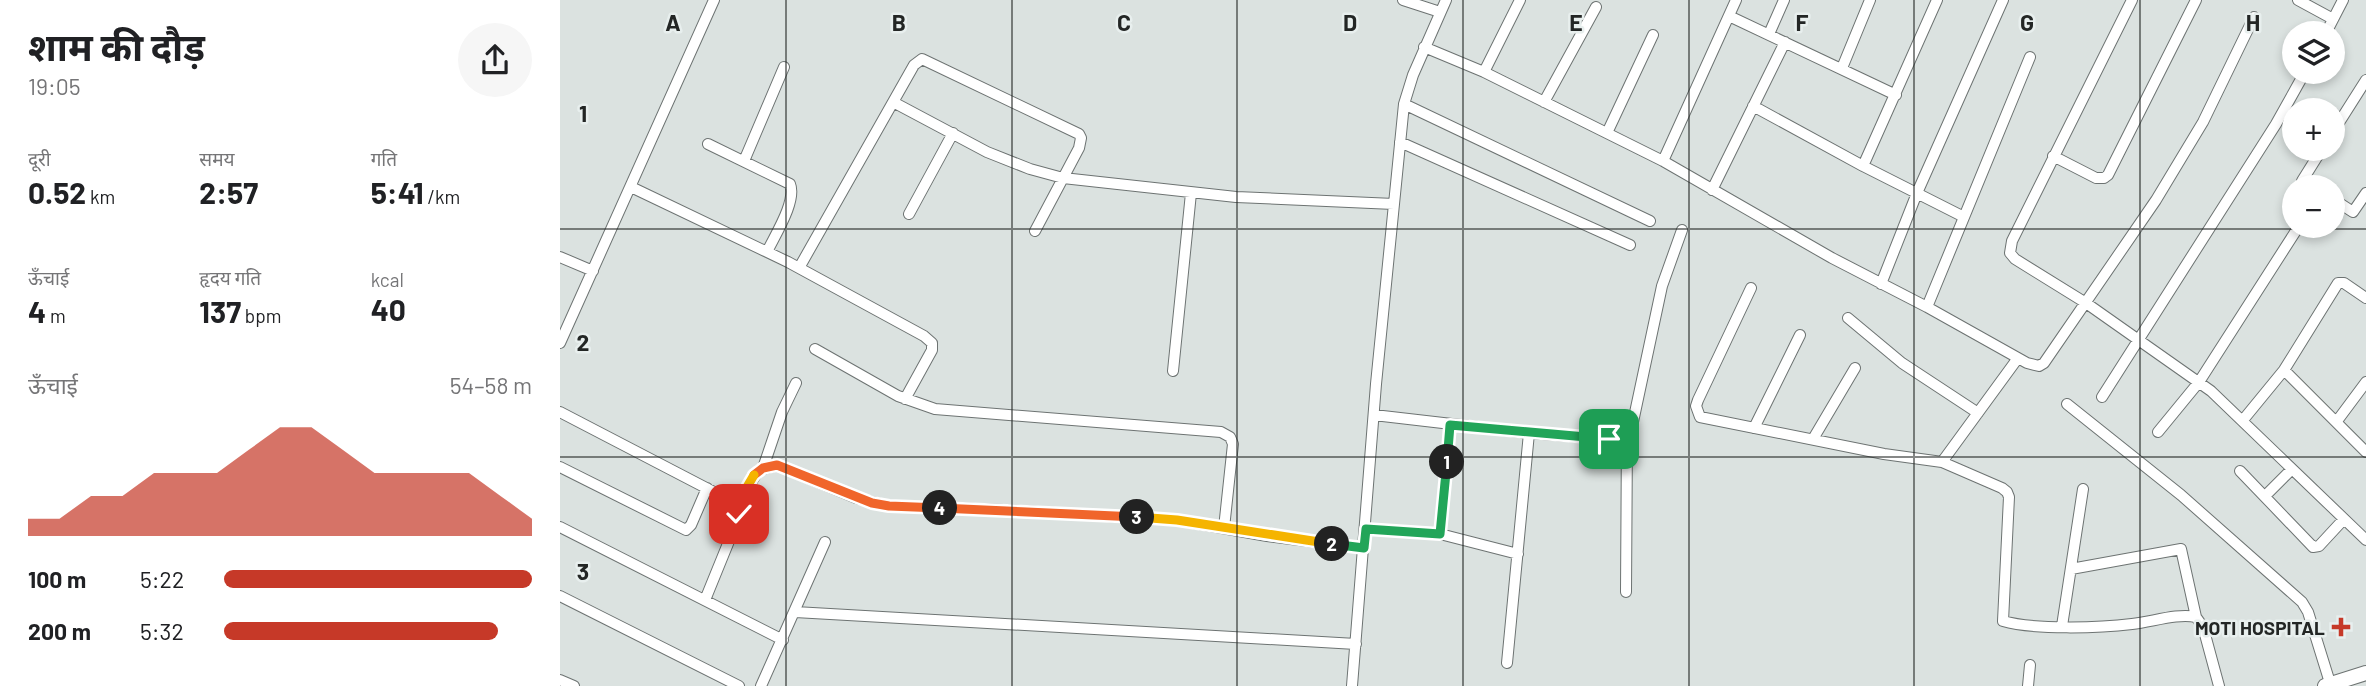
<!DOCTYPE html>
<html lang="hi">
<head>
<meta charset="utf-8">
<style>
	:root { --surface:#fff; --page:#f6f6f6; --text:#202124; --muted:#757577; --accent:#c63928 }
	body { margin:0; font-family:Barlow,"Noto Sans Devanagari",sans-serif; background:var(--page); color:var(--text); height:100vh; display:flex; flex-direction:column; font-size:26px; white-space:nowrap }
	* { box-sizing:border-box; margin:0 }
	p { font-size:23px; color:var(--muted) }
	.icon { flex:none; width:38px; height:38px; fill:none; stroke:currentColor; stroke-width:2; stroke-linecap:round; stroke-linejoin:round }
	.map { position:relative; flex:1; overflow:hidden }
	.sheet { display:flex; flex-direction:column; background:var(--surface); width:560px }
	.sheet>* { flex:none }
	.controls { position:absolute; left:1722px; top:21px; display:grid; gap:14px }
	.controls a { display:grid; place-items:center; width:63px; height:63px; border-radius:50%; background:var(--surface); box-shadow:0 4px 10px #0003; font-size:35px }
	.pin { position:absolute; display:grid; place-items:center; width:60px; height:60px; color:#fff; margin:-30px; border-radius:14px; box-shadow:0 4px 10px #0006 }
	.km { position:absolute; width:35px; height:35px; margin:-18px; border-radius:50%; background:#222; color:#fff; font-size:19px; line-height:35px; text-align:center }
	.round { display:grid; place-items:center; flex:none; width:74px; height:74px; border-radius:37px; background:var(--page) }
	.headline { display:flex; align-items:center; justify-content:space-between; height:119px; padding:0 28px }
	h1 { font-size:38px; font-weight:700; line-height:52px }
	.stats { display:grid; grid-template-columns:repeat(3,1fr); gap:10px; height:119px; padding:7px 28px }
	.stats div { display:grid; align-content:center }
	.stats b { font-size:30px; font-weight:700 }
	.stats small { font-size:19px; font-weight:400 }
	.stats p { font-size:19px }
	.chart { height:196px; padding:14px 28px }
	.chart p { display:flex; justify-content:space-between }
	.chart svg { width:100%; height:126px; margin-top:7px; fill:var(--accent); opacity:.7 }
	ul { padding:0 28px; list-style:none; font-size:23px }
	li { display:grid; grid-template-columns:112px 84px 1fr; align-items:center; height:52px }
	li i { height:18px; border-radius:9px; background:var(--accent) }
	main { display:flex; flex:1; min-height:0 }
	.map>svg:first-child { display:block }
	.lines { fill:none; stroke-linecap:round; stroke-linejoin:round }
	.minor-casing { stroke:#6d7372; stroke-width:12 }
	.secondary-casing { stroke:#6d7372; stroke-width:16 }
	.minor { stroke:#fff; stroke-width:10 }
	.secondary { stroke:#fff; stroke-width:14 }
	.split-1-casing { stroke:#fff; stroke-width:14 }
	.split-2-casing { stroke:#fff; stroke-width:14 }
	.split-3-casing { stroke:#fff; stroke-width:14 }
	.split-4-casing { stroke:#fff; stroke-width:14 }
	.split-5-casing { stroke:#fff; stroke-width:14 }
	.split-6-casing { stroke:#fff; stroke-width:14 }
	.split-1 { stroke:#22a559; stroke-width:9 }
	.split-2 { stroke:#22a559; stroke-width:9 }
	.split-3 { stroke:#f5b400; stroke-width:9 }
	.split-4 { stroke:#f0652b; stroke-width:9 }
	.split-5 { stroke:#f0652b; stroke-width:9 }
	.split-6 { stroke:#f5b400; stroke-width:9 }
	.grid { fill:none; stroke:#232625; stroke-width:2; stroke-opacity:0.55 }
	.poi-dot { fill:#c63928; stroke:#e8efee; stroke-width:2.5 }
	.labels { text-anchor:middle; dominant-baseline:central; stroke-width:5; stroke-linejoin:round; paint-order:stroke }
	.poi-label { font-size:19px; font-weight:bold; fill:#232625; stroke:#e8efee; text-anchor:end }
	.grid-label { font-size:23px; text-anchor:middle; font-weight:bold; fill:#232625; stroke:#e8efee; stroke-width:5; stroke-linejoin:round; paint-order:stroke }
</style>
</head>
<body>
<main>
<section class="sheet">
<div class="headline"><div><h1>शाम की दौड़</h1><p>19:05</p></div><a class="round"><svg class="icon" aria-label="share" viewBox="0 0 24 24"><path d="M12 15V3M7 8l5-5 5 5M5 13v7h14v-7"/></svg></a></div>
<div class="stats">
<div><p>दूरी</p><b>0.52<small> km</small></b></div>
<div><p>समय</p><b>2:57</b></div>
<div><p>गति</p><b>5:41<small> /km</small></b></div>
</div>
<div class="stats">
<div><p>ऊँचाई</p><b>4<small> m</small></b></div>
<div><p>हृदय गति</p><b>137<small> bpm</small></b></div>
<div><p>kcal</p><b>40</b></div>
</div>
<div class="chart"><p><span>ऊँचाई</span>54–58 m</p>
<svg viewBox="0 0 160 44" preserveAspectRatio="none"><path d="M0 44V38L10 38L20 30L30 30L40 22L50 22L60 22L70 14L80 6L90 6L100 14L110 22L120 22L130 22L140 22L150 30L160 38V44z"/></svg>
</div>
<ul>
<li><b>100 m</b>5:22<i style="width:100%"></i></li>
<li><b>200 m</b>5:32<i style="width:89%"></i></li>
</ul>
</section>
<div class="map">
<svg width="1806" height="686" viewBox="0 0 1806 686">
	<rect width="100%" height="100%" fill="#dbe2e0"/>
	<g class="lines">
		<g class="minor-casing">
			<path id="minor" d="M843,0l37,12
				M1572,0l-120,241 -2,12 5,6 71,44 125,88 155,149
				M1738,0l35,19
				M1169,16l167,79
				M1766,33l17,-33
				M1209,34l15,-34
				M864,47l60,25 179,89 169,97 95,49 100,56 12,3 5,-3 112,-163 47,-78 51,-105
				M1282,68l28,-68
				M924,72l36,-72
				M333,102l94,50 43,17 33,9 173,19 158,7
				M984,102l52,-95
				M844,104l246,117
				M1193,106l110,60 101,51
				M1773,132l33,-52
				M1047,133l46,-98
				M840,142l230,103
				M148,144l82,40c7,17 -15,51 -23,68
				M1493,156l43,22h8l4,-3 88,-175
				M184,161l40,-94
				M1103,161l73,-161
				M1303,166l74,-166
				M71,187l157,75 136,74 8,7v7l-27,49
				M1752,187l-10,-6 20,-32
				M1152,190l73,-148
				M1773,199l20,13 13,-19
				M349,214l44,-81
				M0,257l33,14
				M239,268l115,-203 8,-6 157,75 2,4 -2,10 -44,83
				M1321,284l36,-91 86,-193
				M1191,288l-53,112 -2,6 4,11 184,37 58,8 60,26 5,4 2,5 -6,124c31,9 96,7 129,3 20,-2 45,-11 64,-7l7,10 16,59
				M1367,307l103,-250
				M1288,318l54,45 76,50
				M0,343l154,-343
				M255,349l83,47 37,13 286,23 9,5 3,7 -9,84
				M1724,370l82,82
				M613,371l18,-178
				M1542,397l174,-273 29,-52
				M1507,404l114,91 121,107 6,10 23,74
				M0,412l177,92 3,4 -2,11 -33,81
				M814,415l155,18 80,6c13,-3 18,-5 24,-17l29,-136 20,-56
				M1683,420l41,-50 54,-87h6l22,15
				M1777,421l29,-39
				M1194,428l46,-93
				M1598,432l41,-50 100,-156
				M1253,439l42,-71
				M1382,462l76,-104
				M0,467l126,63 5,-5 16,-37
				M203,468l19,-56 14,-29
				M1680,471l73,76 6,-1 25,-27
				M1705,496l26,-26
				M177,504l22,-34 18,-5 79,33 33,8 115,4 173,10 90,16 97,12
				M0,527l223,113
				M806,529l74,5 78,20
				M880,534l10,-109
				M1511,569l110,-20 15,68
				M1066,592l1,-160
				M0,596l179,90
				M235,612l561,32
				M1502,626l21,-137
				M947,663l22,-230
				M0,680l14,6
				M201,686l64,-144
				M792,686l24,-302 28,-280 9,-29 33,-75
				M1468,686l2,-21"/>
		</g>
		<g class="secondary-casing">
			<path id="secondary" d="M1765,686l41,-13"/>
		</g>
		<use href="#minor" class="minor"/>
		<use href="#secondary" class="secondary"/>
	</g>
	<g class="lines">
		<g class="split-1-casing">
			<path id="split-1" d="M887,462l3,-37 159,14"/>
		</g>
		<g class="split-2-casing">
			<path id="split-2" d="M772,544l32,4 2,-19 74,5 7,-72"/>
		</g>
		<g class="split-3-casing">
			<path id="split-3" d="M577,517l40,3 155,24"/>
		</g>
		<g class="split-4-casing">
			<path id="split-4" d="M380,508l197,9"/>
		</g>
		<g class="split-5-casing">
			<path id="split-5" d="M194,475l9,-7 14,-3 95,38 17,3 51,2"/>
		</g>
		<g class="split-6-casing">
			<path id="split-6" d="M179,514l1,-6 -3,-4 17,-29"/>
		</g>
		<use href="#split-1" class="split-1"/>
		<use href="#split-2" class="split-2"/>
		<use href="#split-3" class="split-3"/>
		<use href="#split-4" class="split-4"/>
		<use href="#split-5" class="split-5"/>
		<use href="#split-6" class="split-6"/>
	</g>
	<path class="grid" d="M226,0v686M452,0v686M677,0v686M903,0v686M1129,0v686M1354,0v686M1580,0v686M0,229h1806M0,457h1806"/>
	<path class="poi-dot" d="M1777.5 616.5h7v7h7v7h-7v7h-7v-7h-7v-7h7z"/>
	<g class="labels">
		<g class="poi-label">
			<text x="1765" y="627">MOTI HOSPITAL</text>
		</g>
	</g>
	<g class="grid-label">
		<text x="113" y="31">A</text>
		<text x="339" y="31">B</text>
		<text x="564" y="31">C</text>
		<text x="790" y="31">D</text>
		<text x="1016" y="31">E</text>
		<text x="1242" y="31">F</text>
		<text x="1467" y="31">G</text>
		<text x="1693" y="31">H</text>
		<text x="23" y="122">1</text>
		<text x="23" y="351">2</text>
		<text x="23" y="580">3</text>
	</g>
</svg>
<div class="controls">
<a><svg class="icon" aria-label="layers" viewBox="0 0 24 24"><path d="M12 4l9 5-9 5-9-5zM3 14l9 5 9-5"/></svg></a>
<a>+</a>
<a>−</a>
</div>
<div class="pin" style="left:1049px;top:439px;background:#1e9e55"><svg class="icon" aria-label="arrive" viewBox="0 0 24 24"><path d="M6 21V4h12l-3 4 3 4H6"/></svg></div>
<div class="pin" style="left:179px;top:514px;background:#d93025"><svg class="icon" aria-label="check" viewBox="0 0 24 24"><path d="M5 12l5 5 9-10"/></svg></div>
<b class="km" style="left:887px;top:462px">1</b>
<b class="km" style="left:772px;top:544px">2</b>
<b class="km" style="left:577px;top:517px">3</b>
<b class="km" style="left:380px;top:508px">4</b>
</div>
</main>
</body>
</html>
